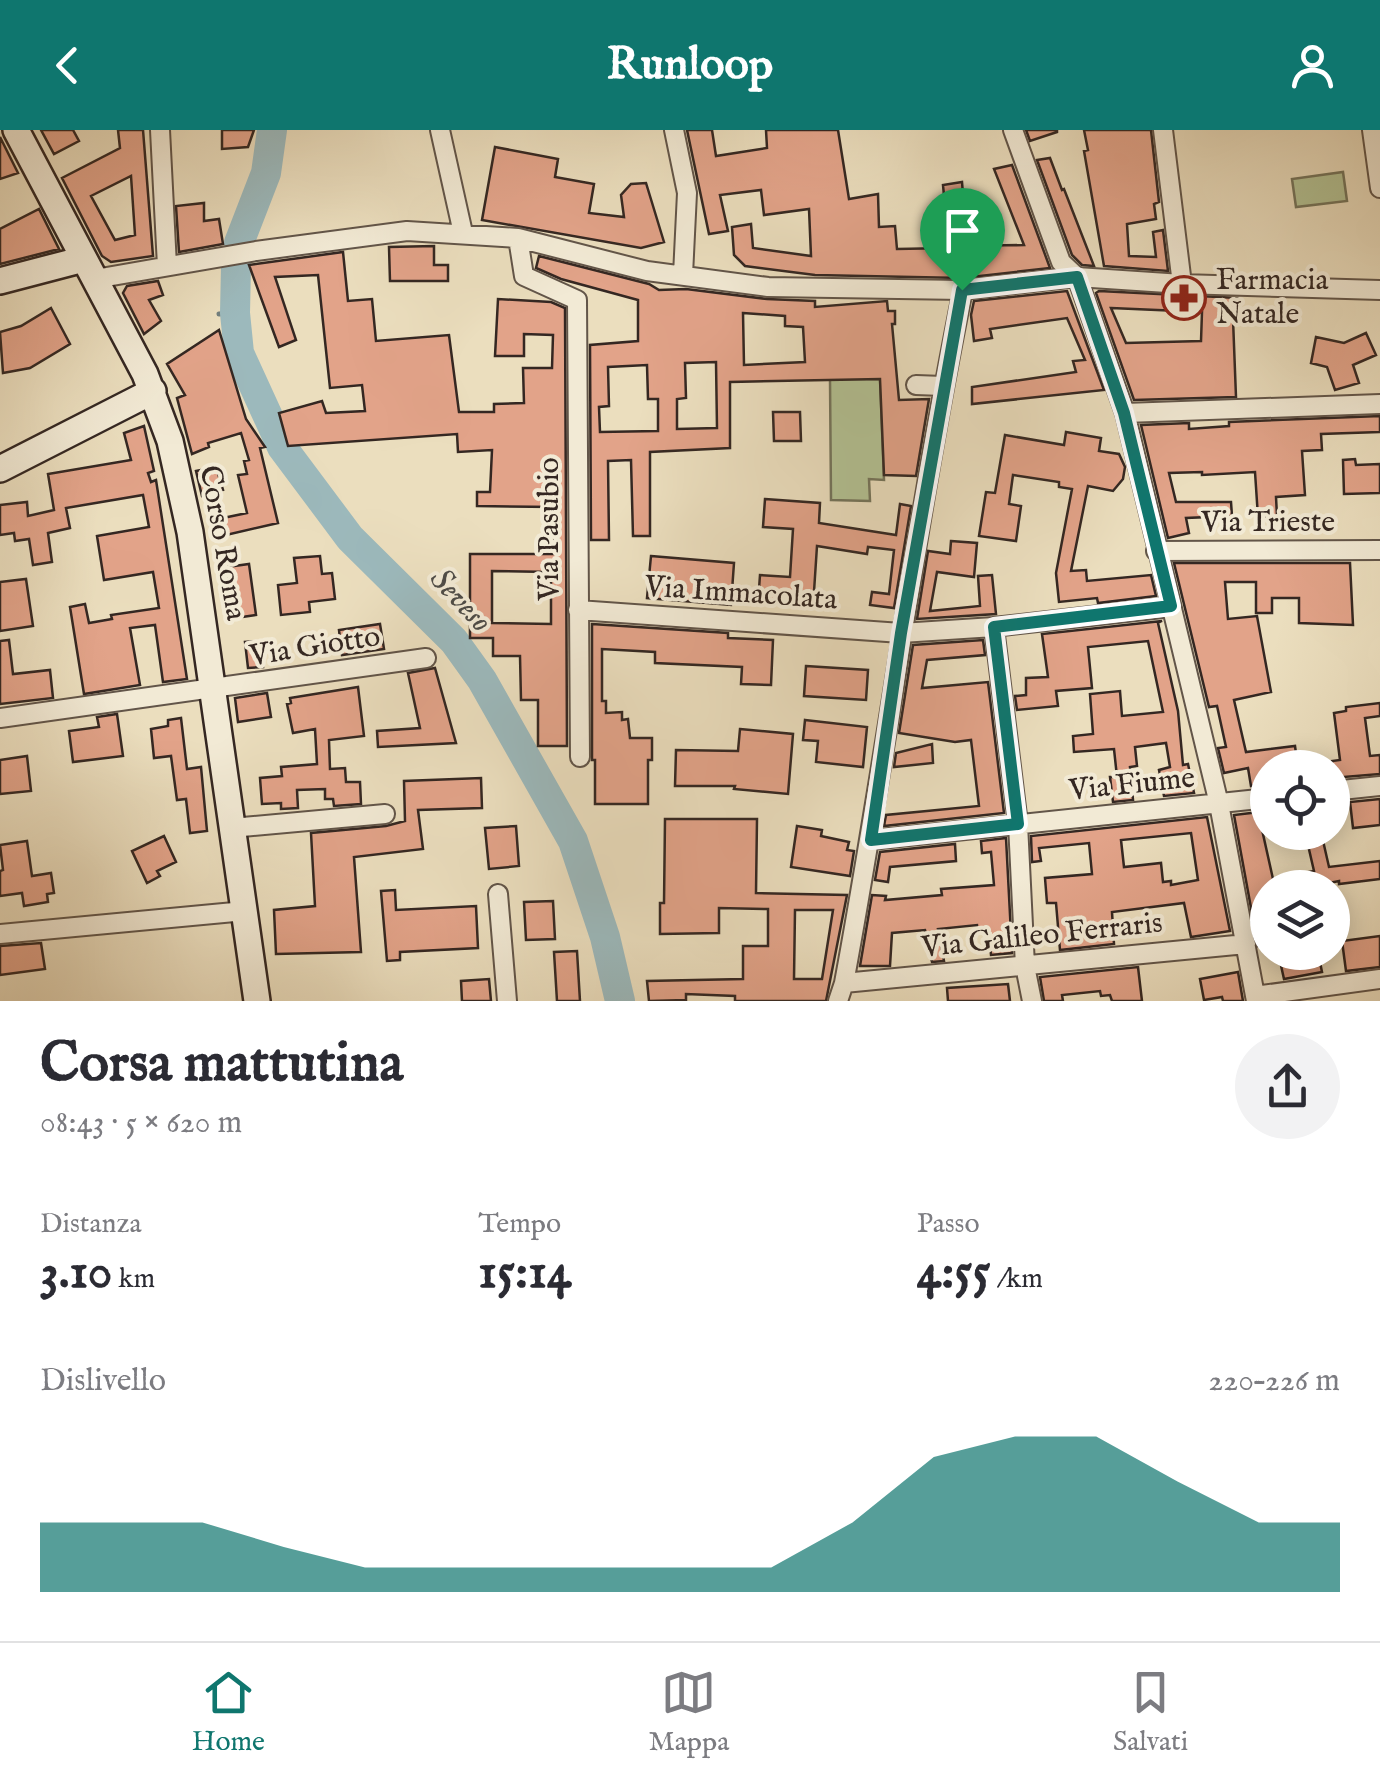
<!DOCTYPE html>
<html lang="it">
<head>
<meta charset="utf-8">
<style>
	:root { --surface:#fff; --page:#f2f2f3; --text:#2b2b33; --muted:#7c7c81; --line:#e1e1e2; --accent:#0f766e }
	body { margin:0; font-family:"IM FELL English",serif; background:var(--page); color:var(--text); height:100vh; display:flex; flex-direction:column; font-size:38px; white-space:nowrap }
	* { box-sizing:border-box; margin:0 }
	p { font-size:32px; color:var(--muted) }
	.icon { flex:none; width:55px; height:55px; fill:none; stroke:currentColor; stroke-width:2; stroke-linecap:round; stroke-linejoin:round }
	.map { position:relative; height:871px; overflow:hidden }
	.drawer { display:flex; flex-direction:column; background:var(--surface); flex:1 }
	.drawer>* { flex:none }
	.buttons { position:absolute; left:1250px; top:620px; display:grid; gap:20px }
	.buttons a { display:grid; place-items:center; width:100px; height:100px; border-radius:50%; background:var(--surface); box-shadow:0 5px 25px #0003; font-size:50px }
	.pin { position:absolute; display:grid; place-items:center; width:85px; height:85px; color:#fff; margin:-102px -42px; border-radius:50% 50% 50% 0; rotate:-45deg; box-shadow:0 0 10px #0007 }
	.pin .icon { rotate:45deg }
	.round { display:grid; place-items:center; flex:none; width:105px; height:105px; border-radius:52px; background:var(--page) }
	.overview { display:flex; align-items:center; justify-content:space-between; height:170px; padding:0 40px }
	h1 { font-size:55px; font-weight:700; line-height:75px }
	.stats { display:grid; grid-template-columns:repeat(3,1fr); gap:15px; height:170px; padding:10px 40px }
	.stats div { display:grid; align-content:center }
	.stats b { font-size:50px; font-weight:700 }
	.stats small { font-size:28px; font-weight:400 }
	.stats p { font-size:28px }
	.chart { height:280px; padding:20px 40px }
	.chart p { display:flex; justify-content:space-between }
	.chart svg { width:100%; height:180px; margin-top:10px; fill:var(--accent); opacity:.7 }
	header { display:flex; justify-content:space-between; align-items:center; height:130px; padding:0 40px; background:var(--accent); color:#fff; font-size:45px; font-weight:700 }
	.tabs { display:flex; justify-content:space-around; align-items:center; height:140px; border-top:2px solid var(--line); background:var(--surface); font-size:28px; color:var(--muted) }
	.tabs a { display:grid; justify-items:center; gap:5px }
	.tabs .current { color:var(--accent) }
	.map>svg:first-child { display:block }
	.green { fill:#b3c294; stroke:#74745b; stroke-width:2.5 }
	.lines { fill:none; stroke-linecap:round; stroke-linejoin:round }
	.stream { stroke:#727f7e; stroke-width:5 }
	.river { stroke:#9cb9bc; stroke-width:30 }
	.building { fill:#e2a389; stroke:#342722; stroke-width:2.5; fill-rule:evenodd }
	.street-casing { stroke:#625549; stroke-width:22 }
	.secondary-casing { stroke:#342722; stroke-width:30 }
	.street { stroke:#f2ead5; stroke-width:18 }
	.secondary { stroke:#f2ead5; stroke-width:25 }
	.route-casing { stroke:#fff; stroke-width:20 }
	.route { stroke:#0f766e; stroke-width:12 }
	.labels { text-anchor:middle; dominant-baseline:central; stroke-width:8; stroke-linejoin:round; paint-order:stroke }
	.poi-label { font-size:30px; fill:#342722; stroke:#f2ead5; text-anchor:start }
	.street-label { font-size:30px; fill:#342722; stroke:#f2ead5 }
	.water-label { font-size:32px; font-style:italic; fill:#4e4c48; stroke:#f2ead5 }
</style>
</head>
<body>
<header><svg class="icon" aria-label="back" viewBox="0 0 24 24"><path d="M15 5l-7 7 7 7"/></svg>Runloop<svg class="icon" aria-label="person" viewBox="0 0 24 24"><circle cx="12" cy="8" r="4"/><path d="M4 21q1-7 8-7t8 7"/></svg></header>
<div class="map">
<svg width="1380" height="871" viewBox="0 0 1380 871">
	<rect width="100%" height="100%" fill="#ebdebe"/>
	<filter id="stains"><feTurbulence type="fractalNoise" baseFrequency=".002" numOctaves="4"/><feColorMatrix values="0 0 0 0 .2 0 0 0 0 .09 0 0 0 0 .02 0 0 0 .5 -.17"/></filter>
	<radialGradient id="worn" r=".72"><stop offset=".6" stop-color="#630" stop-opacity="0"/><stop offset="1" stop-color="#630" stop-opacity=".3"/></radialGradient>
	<path class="green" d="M1343,42l4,29 -51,6 -4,-28z
		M830,249h50l4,101 -15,-1 1,22 -39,-1z"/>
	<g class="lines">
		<path class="stream" d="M219,184l16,-1"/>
		<path class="river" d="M239,113l27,-70 6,-43
			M236,136l-1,47 4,40 43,94 68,91 104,103 28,39 91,161 32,96 15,64"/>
	</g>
	<path class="building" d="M41,0h32l6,11 -25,13z
		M118,0h25l10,126 -42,6 -9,-6 -40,-78 58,-30zM131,46l4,59 -20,5 -24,-44z
		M222,0h32l-6,17 -26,2z
		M687,0h25l4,26 51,-8 -1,-18h72l11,69 29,-5 1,33 16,-1 2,23 52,-1 -6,-63 19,-3 5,64 57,-1 -30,-76 18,-4 38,103 -88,10 -147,-3 -70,-9 -11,-11 -2,-28 19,-3 2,24 58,8 -2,-47 -45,6 -3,-25 -41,5 8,36 -19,3z
		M1026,0h31v2l-27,9z
		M1084,0h67l8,72 -5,2 2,15 -29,5 2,32 27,1 -3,-25 10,-2 5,41 -64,-5 -20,-115 4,-1z
		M0,7l18,36 -18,6z
		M495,17l63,12 -3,18 39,7 -5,29 35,4 -3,-22 10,-11 15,-1 18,59 -23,6 -159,-28z
		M1050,28l12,32 2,-1 30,77 -12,-1 -10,-10 -35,-95z
		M204,73v18l15,-2 4,25 -44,8 -3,-46z
		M39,79l20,40 -59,15v-35z
		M434,116v19h14v16h-58l-1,-34z
		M343,122l5,49 24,-2 4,42 73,-6 10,77h35v-8l30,-1 -1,-35h29l1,-33 -29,-1v22h-29l3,-57 53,3 14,6 2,438h-29v-46h-17l-1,-44h-27v-18h-23v-84h85l-1,-47 -77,-1v-14h13l2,-42 -34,2 -1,-18 -169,12 -9,-33 43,-12 4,12 39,-2 -3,-26 -32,3 -12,-113 -43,2 21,63 -17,7 -30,-82zM492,441l59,1v52l-59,-1z
		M539,126l110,28 10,6 27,-1 81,10 48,2v6l72,-6 1,10h7v13h-3l7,76 30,-1 -13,77 -32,-1 -4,-96 -150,3v66l-80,4v84h-17l-2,-76 -23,1 1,79h-18l-1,-195 48,-4v-41l-77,-21 -25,-11zM743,183l42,3v10l18,1 2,35 -61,3zM716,232l1,66 -40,1v-30l9,-1 -1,-35zM647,235l1,34h10v32l-58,1 -1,-25 10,-1 -1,-39z
		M158,151l5,14 -14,5 12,21 -17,13 -21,-41 4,-7z
		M1067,161l37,99 -132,14v-17l104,-15 -3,-11 12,-1 -18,-42 -77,11 2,9 -18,3 -3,-26 3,-14z
		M1099,161l139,7v21h-5l3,78 -102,3 -38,-107zM1111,178l91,4 -1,29 -75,2z
		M51,178l19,36 -40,24 -27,5 -3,-41 21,-6z
		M219,200l27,89 19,28 -5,1 18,75 -52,12 -3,-17 24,-5 -9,-38 9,-1 -3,-13 5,-1 -8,-27 -33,10 1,4 -17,7 -15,-56 8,-3 -18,-31z
		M1366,203l10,22 -23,10 6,18 -24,7 -8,-23 -16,-4 5,-26 28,6z
		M773,282h27l1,29h-27z
		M1380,286v16l-59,2 1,16 -20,1 3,44 -29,2 1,19 -19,1 -3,-45 -53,3v-3l-33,1 7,29h55l1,14 -46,2 3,15 -21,5 -27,-113 48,-2v6l40,-3v-4z
		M144,296l10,45 -6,2 3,9 5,-2 31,199 -24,3 -8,-57 -25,3 10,57 -56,9 -14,-87 15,-3 4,19 23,-4 -1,-4 48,-7 -6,-36 -49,8 -7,-44 52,-9 -6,-32 -77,13 4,20 -22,5 4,29 -19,3 -4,-26 -14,2 -1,-8 -14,2v-30l27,-3 1,14 26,-6 -6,-36 83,-14 -7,-27z
		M1066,302l35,6 -2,13 20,3 6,13 -2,12 -10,12 -25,-5 -17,85 15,-1 1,11 64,-6 5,21 -58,7 -1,-5 -38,4 -3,-29 16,-84 -13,-2v-5l-46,-7 -4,29 12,2 -5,35 -37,-5 7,-44 9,1 10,-58 59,10z
		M1355,329l1,6 24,-1v29l-36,1 -1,-34z
		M216,337l7,23 -21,6 -6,-25z
		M765,369l55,4 -1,20 77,12 4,-31 11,2 -17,102 -24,-3 2,-13 17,2 5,-44 -26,-3 -1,7 -50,-8 -4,61 -55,-4 2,-28 30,2 3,-48 -30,-2z
		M951,411l26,2 -3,34 -37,-5 -7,39 50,-5 -2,-30 14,-1 4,39 -79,5 11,-68 22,3z
		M320,426l2,18 10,-1 3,26 -26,3 1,10 -29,3 -3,-30 19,-2 -3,-25z
		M651,426l83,7 -3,42 -84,-7z
		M1174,433h176l3,62 -54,-2v-25h-27v15h-16v-31h-31l3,37 29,-3 14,76 -37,8 12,52 49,-6 3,22h-30v16l-17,2 -3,-18 -24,5 -6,-25 8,-1 -9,-41 -8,1z
		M249,434l7,51 -21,3 -8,-51z
		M26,449l7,47 -33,5v-49z
		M1162,491l-4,2 20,88 5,54 5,-1 6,29 -30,3 -5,-26 11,-3 -4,-24 -31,4 2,19 -7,1 3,33 -20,2 -3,-25h7l-3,-28 -40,3 -1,-16 20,-2 -3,-40 30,-3 2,25 41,-4 -15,-71 -60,6 4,41 -36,3 2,15 -41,4 -2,-14 11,-1v-17l22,-1 -6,-43z
		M380,494l4,25 -42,6 -3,-25z
		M592,494l136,9v5l45,2 -2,45 -30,-1 1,-17 -87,-4v-11l-53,-3v52h4v12l16,-1v8l6,-1 2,19h22v22h-4v44h-53v-44h-3z
		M9,510l4,34 37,-4 3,28 -53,6v-63z
		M983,510l2,15 -58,5 -5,28 66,-6 16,131 -120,13 2,-11 93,-9 -8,-66 -16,2 -56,-9 14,-88z
		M260,511l3,26 -15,1 -3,-26z
		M806,536l62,4 -2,30 -62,-4z
		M435,538l21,75 -78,4 -1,-16 43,-3 -12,-55z
		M358,557l6,49 -35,4 1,29 15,-1 1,14h14l1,22 -27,2 -1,-7h-8v-10l-28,1 1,18 -17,1v-6l-19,1 -2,-26 22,-2 -1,-9 36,-3 -2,-35 -22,4 -6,-29 4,-1 -1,-5z
		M267,563l4,24 -33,5 -3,-24z
		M1380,573v13l-15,2 5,38 10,-1v19l-48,4v-17l8,-1 -6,-47 12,-2v-4z
		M117,584l6,42 -50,6 -4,-31 30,-4 -2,-10z
		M181,588l6,51 14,-2 6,64 -17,2 -4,-34 -9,1 -6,-44 -17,2 -3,-29 17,-3v-6z
		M805,590l62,7 -4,40 -47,-5 2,-21 -15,-1z
		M740,599l53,5 -5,60 -54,-5 1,-3h-60l1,-36 62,1z
		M932,614l1,19 -39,4 2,-14z
		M27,626l4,35 -31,3v-34z
		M481,648l1,30 -64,2 5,39 -69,8 7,95 -85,2 -2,-44 41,-4 -4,-73 75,-7 19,-5 -1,-40z
		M1380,669v26l-27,3 -3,-26z
		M1268,681v13l-7,1 12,54 41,-8 -9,-39h16l8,35 51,-6v18l-41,5v-3l-35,7h-36v56l-10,2 -24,-131z
		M1207,687l23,114 -39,6 -7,-34 -72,9 2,32 -54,6 -4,-47h-9l-2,-25 47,-4 -3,-31 -50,5 2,13 -9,1 -1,-26zM1191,703l7,47 -27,5v-4l-8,1 -2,-19 -37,4 -3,-27z
		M665,689h92l-1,74 91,2 -21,106h-91v-5l-49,-2v6l-37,1 -2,-20 96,-2v-33h25v-37l-49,-1v25l-59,1v-31h4zM795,780h38l-11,69h-28z
		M516,696l3,40 -30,3 -4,-41z
		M797,696l25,4 -1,6 28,6 -2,8 7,1 -4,25 -59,-9z
		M164,706l12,26 -19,9 3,5 -13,7 -15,-32z
		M1006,708l6,115 -21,2 -2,-22 -11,1 -1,-9 -39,4 6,32 -12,1 -7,-32 -33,3 -2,33h-30l12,-71 14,1 -1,4 57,-5 -1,-6 53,-4 -3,-33 -9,1 -1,-12z
		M27,711l5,35 19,-3 3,20 -7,1 1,8 -24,4 -2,-13 -22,3v-25l3,-1 -3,-25z
		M955,714l1,17 -66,6 -2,15 -13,-2 5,-28z
		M395,760l1,20 80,-4 2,42 -78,4v8l-13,1 -6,-70z
		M553,771l2,38 -29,1 -2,-38z
		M1380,806v31l-34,4 -4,-30z
		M41,813l4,26 -45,6v-29z
		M577,821l3,50h-23l-3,-49z
		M1278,822h40l4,20 -38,7z
		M1138,837l4,34h-30l-2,-6 -9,1 -1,-5 -38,4 1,6h-19l-4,-24z
		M1238,842l5,29h-20l-1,-4 -18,3 -4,-21z
		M489,849l2,22h-29l-1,-20z
		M1008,854l2,17h-62l-1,-13z"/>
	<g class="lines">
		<g class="street-casing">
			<path id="street" d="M160,0l7,136
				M440,0l23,103
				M674,0l13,63 -4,82
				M1013,0l48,132 16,15 48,136 94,391 37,197
				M1163,0l19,154
				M1372,0l8,58
				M518,108l6,38 53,24 3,457
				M95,149l161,-28 151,-20 111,7 129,33 121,16 195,3 114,-13 105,7 198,6
				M916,255l27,1
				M1125,283l255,-9
				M1156,421l224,-1
				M578,480l323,23 93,-6 177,-20
				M994,497l24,197 7,142 7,35
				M0,588l426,-60
				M1332,661l48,-5
				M232,698l153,-14
				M871,710l397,-42
				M498,764l9,107
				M0,804l245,-23
				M844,853l402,-39
				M1255,866l125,-17
				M838,871l6,-18c43,-231 72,-463 119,-693"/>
		</g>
		<g class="secondary-casing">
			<path id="secondary" d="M16,0l129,244 25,67 20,91 67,469
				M0,151l84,-22
				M0,339l153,-78"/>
		</g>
		<use href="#street" class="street"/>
		<use href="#secondary" class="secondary"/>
	</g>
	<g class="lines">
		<g class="route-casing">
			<path id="route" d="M1077,147l47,136 47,193 -177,21 24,197 -147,16 30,-207 61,-343z"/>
		</g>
		<use href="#route" class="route"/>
	</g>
	<defs>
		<g id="pharmacy-ring" transform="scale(2.25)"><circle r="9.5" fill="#f2ead5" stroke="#8f2418" stroke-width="1.5"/><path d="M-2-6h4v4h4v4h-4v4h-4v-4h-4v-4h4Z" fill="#8f2418"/></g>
	</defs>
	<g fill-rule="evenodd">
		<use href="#pharmacy-ring" x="1184" y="168"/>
	</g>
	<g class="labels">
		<g class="poi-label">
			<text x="1216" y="151">Farmacia<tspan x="1216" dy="34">Natale</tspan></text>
		</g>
		<g class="street-label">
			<text x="1268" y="393">Via Trieste</text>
			<text transform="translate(550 399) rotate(-90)">Via Pasubio</text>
			<text transform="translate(222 413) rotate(80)">Corso Roma</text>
			<text transform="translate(741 464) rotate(4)">Via Immacolata</text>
			<text transform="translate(315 517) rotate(-9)">Via Giotto</text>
			<text transform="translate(1132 655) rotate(-6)">Via Fiume</text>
			<text transform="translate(1042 806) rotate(-6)">Via Galileo Ferraris</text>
		</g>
		<g class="water-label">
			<text transform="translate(460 471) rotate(47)">Seveso</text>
		</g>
	</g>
	<rect width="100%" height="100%" filter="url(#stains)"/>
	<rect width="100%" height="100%" fill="url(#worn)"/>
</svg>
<div class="buttons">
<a><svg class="icon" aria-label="locate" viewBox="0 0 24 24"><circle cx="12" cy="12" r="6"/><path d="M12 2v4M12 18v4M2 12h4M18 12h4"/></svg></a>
<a><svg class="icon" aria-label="layers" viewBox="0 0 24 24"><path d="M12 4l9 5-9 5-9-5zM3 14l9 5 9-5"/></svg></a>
</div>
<div class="pin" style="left:962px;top:160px;background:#1e9e55"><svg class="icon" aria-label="arrive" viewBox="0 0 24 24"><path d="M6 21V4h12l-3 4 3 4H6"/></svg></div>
</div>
<section class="drawer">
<div class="overview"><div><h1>Corsa mattutina</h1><p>08:43 · 5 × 620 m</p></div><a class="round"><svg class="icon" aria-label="share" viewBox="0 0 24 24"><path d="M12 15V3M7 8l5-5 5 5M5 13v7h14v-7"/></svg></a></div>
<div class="stats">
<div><p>Distanza</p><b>3.10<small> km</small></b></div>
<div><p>Tempo</p><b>15:14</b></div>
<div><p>Passo</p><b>4:55<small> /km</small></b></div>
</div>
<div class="chart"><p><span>Dislivello</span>220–226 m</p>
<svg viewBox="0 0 160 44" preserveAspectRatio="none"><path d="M0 44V27L10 27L20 27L30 33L40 38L50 38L60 38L70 38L80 38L90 38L100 27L110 11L120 6L130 6L140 17L150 27L160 27V44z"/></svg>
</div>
</section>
<nav class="tabs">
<a class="current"><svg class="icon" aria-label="home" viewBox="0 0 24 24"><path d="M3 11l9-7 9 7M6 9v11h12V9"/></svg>Home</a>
<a><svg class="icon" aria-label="map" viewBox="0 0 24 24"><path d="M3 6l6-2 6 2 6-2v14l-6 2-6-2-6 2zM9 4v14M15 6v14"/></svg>Mappa</a>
<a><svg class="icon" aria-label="saved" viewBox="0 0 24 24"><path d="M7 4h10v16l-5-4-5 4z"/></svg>Salvati</a>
</nav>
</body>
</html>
